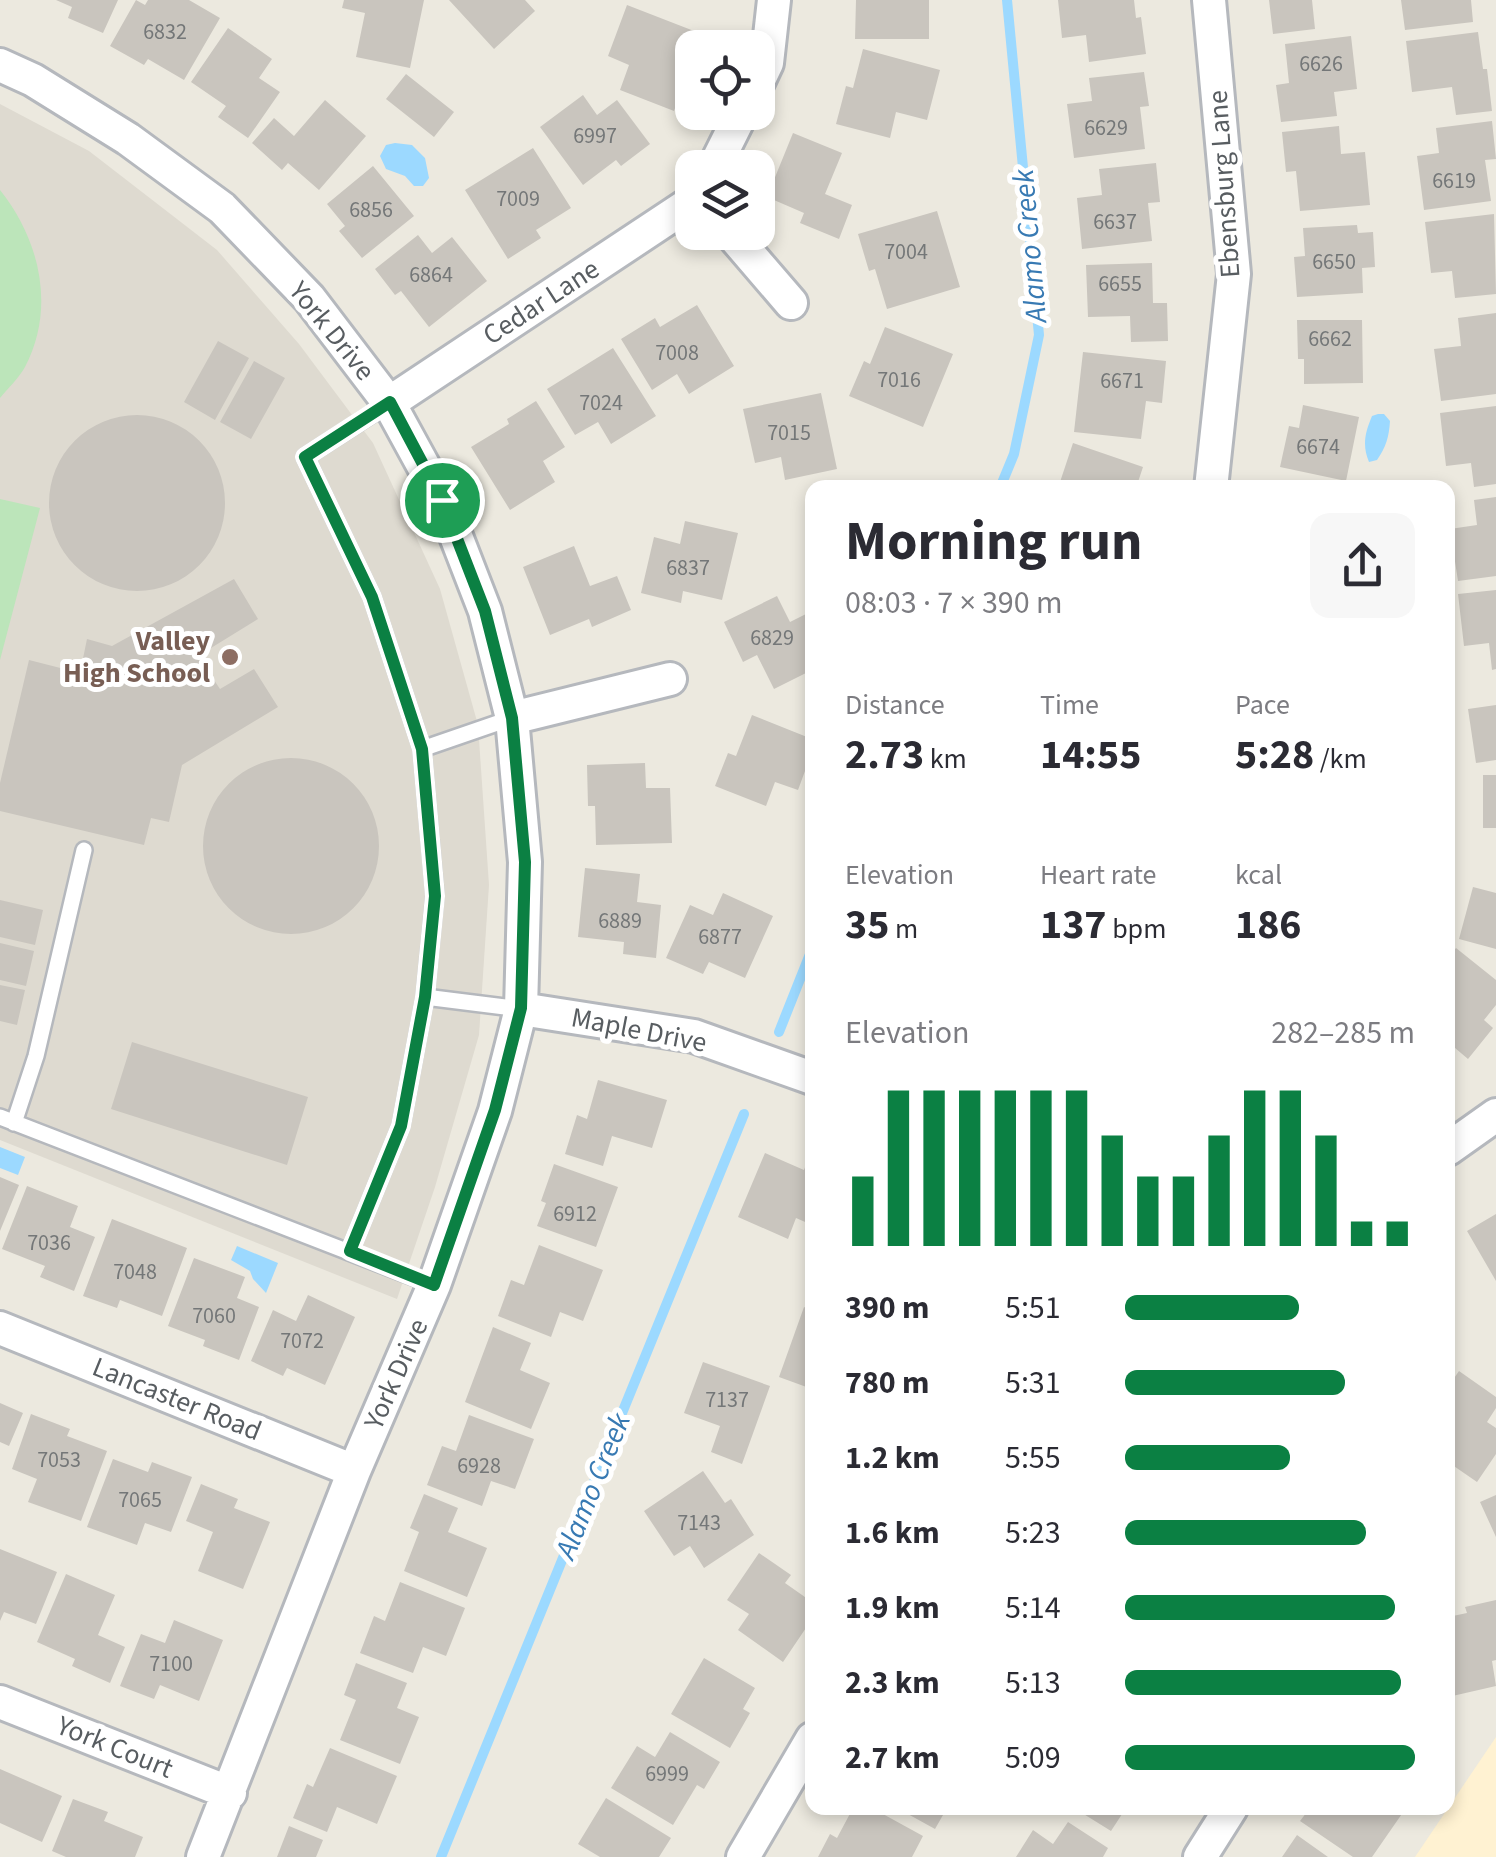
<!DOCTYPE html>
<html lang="en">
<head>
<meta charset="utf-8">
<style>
	:root { --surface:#fff; --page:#f7f7f7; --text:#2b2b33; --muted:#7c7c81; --accent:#0b8043 }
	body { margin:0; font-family:"Source Sans 3",sans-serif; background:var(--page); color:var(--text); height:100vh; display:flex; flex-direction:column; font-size:38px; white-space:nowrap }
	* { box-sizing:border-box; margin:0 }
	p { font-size:32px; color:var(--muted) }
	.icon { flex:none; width:55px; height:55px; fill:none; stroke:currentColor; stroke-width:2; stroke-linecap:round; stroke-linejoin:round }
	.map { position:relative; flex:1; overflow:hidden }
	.side { position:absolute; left:805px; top:480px; width:650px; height:1335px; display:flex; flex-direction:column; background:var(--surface); border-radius:20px; box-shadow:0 5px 15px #0003 }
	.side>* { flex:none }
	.controls { position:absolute; left:675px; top:30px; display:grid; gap:20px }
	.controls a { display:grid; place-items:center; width:100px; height:100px; border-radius:20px; background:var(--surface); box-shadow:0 5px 15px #0003; font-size:50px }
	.pin { position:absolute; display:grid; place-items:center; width:85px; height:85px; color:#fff; margin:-42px; border:5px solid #fff; border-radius:50%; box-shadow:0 2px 10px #0007 }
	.round { display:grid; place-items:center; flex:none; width:105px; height:105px; border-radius:20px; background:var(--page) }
	.overview { display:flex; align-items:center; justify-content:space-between; height:170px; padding:0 40px }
	h1 { font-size:55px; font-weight:700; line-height:75px }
	.metrics { display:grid; grid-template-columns:repeat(3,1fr); gap:15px; height:170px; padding:10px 40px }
	.metrics div { display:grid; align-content:center }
	.metrics b { font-size:42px; font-weight:700 }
	.metrics small { font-size:28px; font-weight:400 }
	.metrics p { font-size:28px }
	.chart { height:280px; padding:20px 40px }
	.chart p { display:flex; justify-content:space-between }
	.chart svg { width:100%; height:180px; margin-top:10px; stroke:var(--accent); stroke-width:6 }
	ul { padding:0 40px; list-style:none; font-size:32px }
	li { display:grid; grid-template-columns:160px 120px 1fr; align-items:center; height:75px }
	li i { height:25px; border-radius:12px; background:var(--accent) }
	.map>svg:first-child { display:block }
	.commercial { fill:#fff2d2 }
	.education { fill:#dedad0 }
	.green { fill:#bce5ba }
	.water { fill:#9cd9ff }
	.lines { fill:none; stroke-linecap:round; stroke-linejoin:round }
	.stream { stroke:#9cd9ff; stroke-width:10 }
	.building { fill:#c9c5be }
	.service-casing { stroke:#b5b8bd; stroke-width:20 }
	.minor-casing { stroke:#b5b8bd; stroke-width:38 }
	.service { stroke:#fff; stroke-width:15 }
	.minor { stroke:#fff; stroke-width:32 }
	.route-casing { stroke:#fff; stroke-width:20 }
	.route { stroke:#0b8043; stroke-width:12 }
	.education-dot { fill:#8d6e63; stroke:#fff; stroke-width:4 }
	.labels { text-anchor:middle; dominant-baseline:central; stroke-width:10; stroke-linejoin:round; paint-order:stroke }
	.number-label { font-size:22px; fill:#747778 }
	.street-label { font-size:28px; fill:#585d61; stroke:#fff }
	.education-label { font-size:28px; font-weight:bold; fill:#785e54; stroke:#fff; text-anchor:end }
	.water-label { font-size:30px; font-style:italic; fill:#387ab3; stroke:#fff }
</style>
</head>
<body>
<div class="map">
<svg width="1496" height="1857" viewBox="0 0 1496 1857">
	<rect width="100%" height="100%" fill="#ece9df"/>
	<path class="commercial" d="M1496,1737v120h-81z"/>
	<path class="education" d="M0,104l89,47 128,99 82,94 74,99 67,146 38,136 11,160 -10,150 -44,152 -38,112 -397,-159z"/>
	<path class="green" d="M0,190c40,50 56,118 25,177 -6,11 -17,21 -25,31z
		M0,499l40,9 -40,152z"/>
	<path class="water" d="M395,143l17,2 13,13 4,20 -6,8h-9l-9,-10 -19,-7 -6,-13 6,-11z
		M1378,414h6l6,7c-1,16 -4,26 -13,39l-8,2c-7,-17 -4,-29 3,-46z
		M0,1147l25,10 -7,18 -18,-7z
		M237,1246l41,17 -12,30 -13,-14 -3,-8 -19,-11z"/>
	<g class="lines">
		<path class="stream" d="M1000,488l14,-34 25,-119 -32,-335
			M779,1032l33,-83
			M441,1857l303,-743"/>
	</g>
	<path class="building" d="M56,0h62l-15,33 -35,-15 4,-11z
		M136,0l9,5 3,-5h41l31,18 -36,62 -36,-21 -4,6 -34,-19z
		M344,0h80l-14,68 -54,-11 9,-44 -23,-5z
		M449,0h76l10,11 -41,38z
		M856,0h73v39h-74z
		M1058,0h76l2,18 5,-1 5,37 -57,8 -3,-27 -24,3z
		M1269,0h43l3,29 -42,5z
		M1401,0h70l2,22 -68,8z
		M627,5l67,26 -15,39 9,3 -14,38 -54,-21 9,-25 -21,-9z
		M228,28l44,31 -13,19 21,14 -32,46 -30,-21 8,-11 -35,-24z
		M1478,32l5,37h4l5,42 -36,4 -4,-28 -40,5 -6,-51z
		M1351,36l6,53 -23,3 3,24 -56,6 -5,-37 13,-2 -4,-39z
		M863,49l77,21 -13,50 -31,-8 -6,26 -54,-14 10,-38 7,2z
		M1144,72l5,34 -9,1 5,42 -71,9 -7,-54 25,-3 -3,-23z
		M406,74l48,38 -20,25 -48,-38z
		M583,95l14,20 20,-15 33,44 -29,22 -5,-6 -33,25 -43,-58z
		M325,100l41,36 -47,54 -31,-27 -6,7 -30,-27 22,-25 20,18z
		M1492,121l4,38 -11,1 6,41 -67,9 -7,-54 22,-3 -3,-25z
		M1339,126l2,28 24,-2 5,53 -70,6 -4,-40 -10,1 -4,-40z
		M793,133l49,20 -17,41 27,11 -13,34 -39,-16 4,-10 -37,-16z
		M533,148l38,60 -35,22 5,8 -33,21 -43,-69z
		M1156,163l4,39 -12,1 4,38 -70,8 -5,-51 25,-3 -3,-26z
		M373,166l41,50 -52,42 -23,-27 6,-5 -18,-22z
		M937,211l23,76 -73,22 -12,-40 -6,2 -11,-37z
		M1494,214l2,80 -41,4 -3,-27 -21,2 -6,-51z
		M1357,225l1,8 15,-1 2,35 -13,1 1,25 -66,4 -3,-40 11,-1 -2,-28z
		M418,235l14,18 20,-16 35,44 -58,46 -28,-36 -6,4 -20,-26z
		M1152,263l1,40h14l1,38 -37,1 -1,-26 -42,1 -2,-52z
		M697,305l37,61 -45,28 -12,-20 -25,16 -31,-51 34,-21 5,9z
		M1496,313v81l-55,7 -7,-52 27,-3 -3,-28z
		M1297,320h65l1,63 -59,1v-25h-6z
		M885,327l68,27 -30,73 -74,-31 15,-35 6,3z
		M218,341l31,17 -34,62 -31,-18z
		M613,348l43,68 -45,28 -13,-22 -23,13 -28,-46z
		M1083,352l83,9 -4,42 -16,-2 -5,38 -67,-7z
		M254,361l31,17 -34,61 -31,-17z
		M821,393l16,76 -52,11 -4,-23 -26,6 -12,-54z
		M536,401l29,46 -22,14 12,21 -45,28 -39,-63 38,-23 -2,-5z
		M1303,405l56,12 -13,64 -66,-14 9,-41 10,2z
		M1496,406v78l-22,3 -3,-24 -25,3 -6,-53z
		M49 503a88 88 0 1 1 176 0a88 88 0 1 1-176 0Z
		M1073,443l70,24 -7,21h-78z
		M1496,497v79l-38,5 -8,-52 27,-4 -3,-25z
		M685,521l53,12 -16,67 -39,-9 -2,12 -40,-10 13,-56 26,7z
		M574,546l16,40 27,-10 14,34 -39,17 -3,-8 -39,16 -27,-68z
		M234,579l24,40 -60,37 22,33 34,-20 24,38 -96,58 -13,57 -18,-4 -7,27 -144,-34v-28l29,-123 51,13 7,-34 25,7z
		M1496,590v79l-4,1 -3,-27 -25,3 -6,-52z
		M777,596l13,26 22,-11v59l-38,19 -17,-34 -14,7 -19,-40z
		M1496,705v55l-20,3 -8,-54z
		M752,715l60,24v13l-14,38 -23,-8 -9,24 -51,-20 13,-33 8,3z
		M203 846a88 88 0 1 1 176 0a88 88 0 1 1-176 0Z
		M645,763l1,25h24l2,55 -76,2 -1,-39h-7l-1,-41z
		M1483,775h13v53h-13z
		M585,868l55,6 -3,28 24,3 -5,53 -33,-4 1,-12 -46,-5z
		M1473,887l23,6v56l-37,-10z
		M723,893l50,23 -28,62 -36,-16 -6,12 -37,-16 24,-53 23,10z
		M0,900l43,10 -8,35 -35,-8z
		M0,943l34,8 -8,35 -26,-6z
		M1456,948l40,32v25l-12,15 9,8 -25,31 -20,-17v-84z
		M0,985l25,5 -8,35 -17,-4z
		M132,1042l176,55 -21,68 -176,-56z
		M598,1080l69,20 -15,48 -40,-12 -9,30 -38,-12 12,-39 10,4z
		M765,1153l39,17 3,-8 5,3v60l-16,-7 -8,21 -50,-22z
		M554,1164l64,23 -22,60 -59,-21 9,-23 -5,-2z
		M0,1177l19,8 -19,46z
		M27,1186l51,20 -8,21 25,10 -21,54 -34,-14 5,-11 -43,-17z
		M1496,1214v67l-29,-50z
		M112,1219l75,29 -25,68 -42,-16 -3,8 -34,-12z
		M539,1245l64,25 -20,51 -23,-9 -9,25 -53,-21 13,-36 13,5z
		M194,1258l51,19 -8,21 22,9 -20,53 -36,-14 2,-6 -37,-14z
		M308,1295l47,22 -30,68 -38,-17 -4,8 -32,-15 22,-51 23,11z
		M804,1307l8,4v78l-33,-12z
		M493,1327l38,16 -11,27 30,13 -19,46 -66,-27z
		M703,1362l67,24 -28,78 -31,-12 9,-26 -36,-13z
		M1459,1371l37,26v11l-9,14 9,6v26l-19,28 -29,-20 5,-7 -5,-4v-64z
		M0,1403l23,10 -14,33 -9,-4z
		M31,1414l39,15 -3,7 40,15 -26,70 -53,-19 9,-23 -25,-10z
		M469,1415l65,24 -19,50 -24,-8 -9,25 -55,-21 15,-39 14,5z
		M113,1459l35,13 4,-10 40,15 -21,55 -26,-9 -8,22 -50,-18z
		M703,1471l22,32 6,-4 23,36 -50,33 -14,-22 -16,10 -30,-45z
		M201,1484l37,15 -4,9 36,14 -27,67 -45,-18 15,-39 -27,-11z
		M424,1494l34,14 -10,24 39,16 -20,49 -63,-26 15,-39 -9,-4z
		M1496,1495v42l-16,-35z
		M0,1549l57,23 -21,52 -32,-12 -4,9z
		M759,1553l32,22 -6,8 27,19v17l-29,43 -45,-32 11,-16 -22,-14z
		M66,1574l49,21 -17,40 27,12 -15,36 -38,-17 3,-7 -38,-17z
		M400,1582l65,26 -19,48 -23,-9 -10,26 -53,-20 14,-37 11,5z
		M1496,1600v60l-4,1 4,25 -48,11v-80l19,-4 -2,-6z
		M174,1620l49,20 -24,61 -39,-16 -6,14 -34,-13 21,-52 24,9z
		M704,1658l51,30 -12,21 7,4 -20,35 -59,-34z
		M356,1663l51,20 -10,25 22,9 -19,47 -60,-24 16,-40 -12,-5z
		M670,1732l50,30 -16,27 -7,-4 -24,40 -62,-37 26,-42 18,11z
		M330,1748l67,28 -20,48 -40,-17 -10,25 -34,-14 14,-34 6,3z
		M0,1769l62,27 -20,46 -42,-19z
		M606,1798l65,40 -12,19h-59l-22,-13z
		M73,1799l35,13 -4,9 39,16 -8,20h-69l-14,-6z
		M853,1808h19l51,28 -11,21h-94l12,-23 7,4z
		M897,1808h50l-12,21z
		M1074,1808h52l-15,23z
		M1310,1808h96l-34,49h-19l-53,-36z
		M1068,1822l40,26 -5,9h-87l17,-27 20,14z
		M289,1826l34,14 -7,17h-39z
		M1297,1835l31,22h-46z"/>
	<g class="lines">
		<g class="service-casing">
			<path id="service" d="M422,749l90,-31
				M425,997l96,12
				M0,1117l434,168
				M14,1123l22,-67 48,-206
				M350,1251l51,-125 24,-129 10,-102 -13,-146 -50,-152 -67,-140 84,-54"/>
		</g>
		<g class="minor-casing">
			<path id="minor" d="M1209,0l25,274 -23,214
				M0,65l33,15 95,59 94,69 87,90 80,105 53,97 43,111 27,107 13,144 -4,147 -26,102 -61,174 -80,186 -151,386
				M758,82l9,-19 7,-63
				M714,168l28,-56
				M730,232l61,71
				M389,403l303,-201
				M512,718l158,-39
				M521,1009l173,27 118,42
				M1448,1149l48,-34
				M0,1328l354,143
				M0,1702l230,91
				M743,1857l69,-118
				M1200,1857l31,-49"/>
		</g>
		<use href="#service" class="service"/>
		<use href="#minor" class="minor"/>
	</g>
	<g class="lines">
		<g class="route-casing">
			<path id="route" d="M390,402l52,98 43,111 27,107 13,144 -4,146 -26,102 -61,175 -84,-34 51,-125 24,-129 10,-101 -13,-147 -50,-152 -67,-140z"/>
		</g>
		<use href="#route" class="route"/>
	</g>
	<circle class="education-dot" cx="230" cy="657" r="10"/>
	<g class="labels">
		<g class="number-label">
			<text x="165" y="32">6832</text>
			<text x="1321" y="64">6626</text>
			<text x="1106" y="128">6629</text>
			<text x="595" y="136">6997</text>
			<text x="1454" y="181">6619</text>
			<text x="518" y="199">7009</text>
			<text x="371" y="210">6856</text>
			<text x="1115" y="222">6637</text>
			<text x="906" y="252">7004</text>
			<text x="1334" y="262">6650</text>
			<text x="431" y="275">6864</text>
			<text x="1120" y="284">6655</text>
			<text x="1330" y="339">6662</text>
			<text x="677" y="353">7008</text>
			<text x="899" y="380">7016</text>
			<text x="1122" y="381">6671</text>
			<text x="601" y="403">7024</text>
			<text x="789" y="433">7015</text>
			<text x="1318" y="447">6674</text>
			<text x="688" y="568">6837</text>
			<text x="772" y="638">6829</text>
			<text x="620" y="921">6889</text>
			<text x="720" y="937">6877</text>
			<text x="575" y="1214">6912</text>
			<text x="49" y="1243">7036</text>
			<text x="135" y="1272">7048</text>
			<text x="214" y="1316">7060</text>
			<text x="302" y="1341">7072</text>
			<text x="727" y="1400">7137</text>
			<text x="59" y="1460">7053</text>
			<text x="479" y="1466">6928</text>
			<text x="140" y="1500">7065</text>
			<text x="699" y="1523">7143</text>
			<text x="171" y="1664">7100</text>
			<text x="667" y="1774">6999</text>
		</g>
		<g class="street-label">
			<text transform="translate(1224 184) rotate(-94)">Ebensburg Lane</text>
			<text transform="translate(541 302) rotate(-33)">Cedar Lane</text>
			<text transform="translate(332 331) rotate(51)">York Drive</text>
			<text transform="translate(639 1030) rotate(11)">Maple Drive</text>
			<text transform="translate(396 1374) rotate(-66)">York Drive</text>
			<text transform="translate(177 1399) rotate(22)">Lancaster Road</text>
			<text transform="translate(115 1747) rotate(22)">York Court</text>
		</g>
		<g class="education-label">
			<text x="210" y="641">Valley<tspan x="210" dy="32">High School</tspan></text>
		</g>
		<g class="water-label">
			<text transform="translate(1030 246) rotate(-95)">Alamo Creek</text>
			<text transform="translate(593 1486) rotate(-68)">Alamo Creek</text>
		</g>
	</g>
</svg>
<div class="controls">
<a><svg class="icon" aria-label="locate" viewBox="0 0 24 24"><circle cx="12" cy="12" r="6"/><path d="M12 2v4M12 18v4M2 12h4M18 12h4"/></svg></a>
<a><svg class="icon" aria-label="layers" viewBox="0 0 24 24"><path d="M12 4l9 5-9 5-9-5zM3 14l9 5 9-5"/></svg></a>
</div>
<div class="pin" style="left:442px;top:500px;background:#1e9e55"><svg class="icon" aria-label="arrive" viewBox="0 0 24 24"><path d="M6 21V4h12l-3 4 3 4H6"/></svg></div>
<section class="side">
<div class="overview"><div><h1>Morning run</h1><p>08:03 · 7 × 390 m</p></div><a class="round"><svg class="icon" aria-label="share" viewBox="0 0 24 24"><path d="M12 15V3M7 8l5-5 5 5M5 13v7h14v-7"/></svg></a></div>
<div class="metrics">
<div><p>Distance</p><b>2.73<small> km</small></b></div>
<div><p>Time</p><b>14:55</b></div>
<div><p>Pace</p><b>5:28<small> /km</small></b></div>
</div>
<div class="metrics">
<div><p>Elevation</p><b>35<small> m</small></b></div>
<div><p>Heart rate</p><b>137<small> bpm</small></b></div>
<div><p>kcal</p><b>186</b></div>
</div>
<div class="chart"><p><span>Elevation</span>282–285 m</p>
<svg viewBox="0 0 160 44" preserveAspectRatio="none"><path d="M5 44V27M15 44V6M25 44V6M35 44V6M45 44V6M55 44V6M65 44V6M75 44V17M85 44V27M95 44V27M105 44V17M115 44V6M125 44V6M135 44V17M145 44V38M155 44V38"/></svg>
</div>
<ul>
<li><b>390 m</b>5:51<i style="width:60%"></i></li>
<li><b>780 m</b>5:31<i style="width:76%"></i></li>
<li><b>1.2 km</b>5:55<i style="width:57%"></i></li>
<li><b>1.6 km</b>5:23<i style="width:83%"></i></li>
<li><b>1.9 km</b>5:14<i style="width:93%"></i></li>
<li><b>2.3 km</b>5:13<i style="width:95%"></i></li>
<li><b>2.7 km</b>5:09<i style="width:100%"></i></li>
</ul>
</section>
</div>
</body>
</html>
